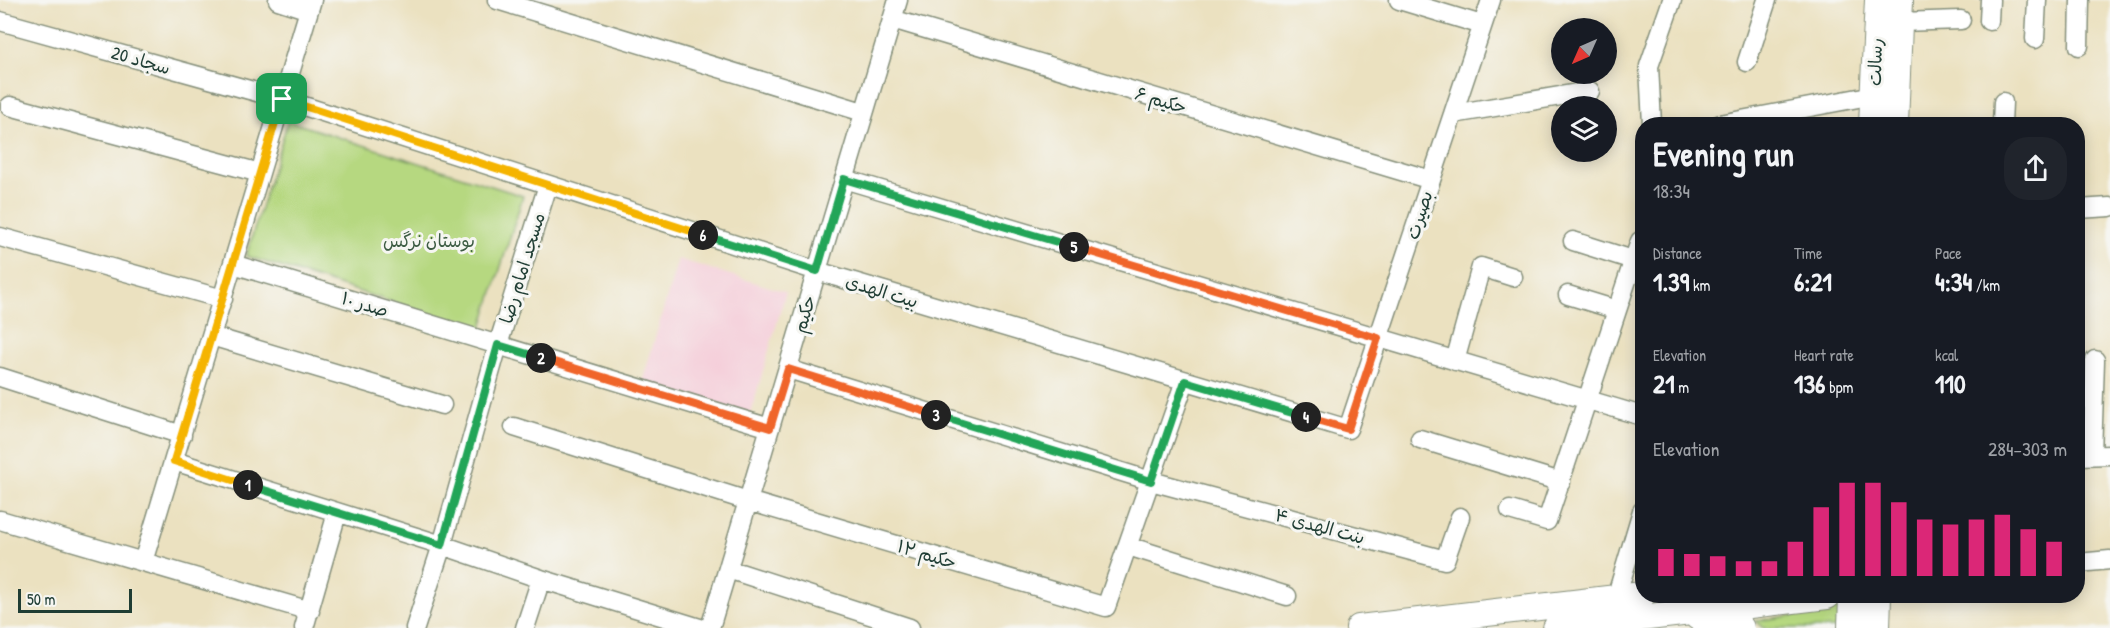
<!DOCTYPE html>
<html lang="en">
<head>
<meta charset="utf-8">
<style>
	:root { --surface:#171b24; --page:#20242c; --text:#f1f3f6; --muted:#9ea1a6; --accent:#db2777 }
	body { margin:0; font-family:"Patrick Hand","Playpen Sans Arabic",sans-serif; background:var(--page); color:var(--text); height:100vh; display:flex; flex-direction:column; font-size:22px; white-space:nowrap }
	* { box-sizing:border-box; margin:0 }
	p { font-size:20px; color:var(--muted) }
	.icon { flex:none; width:33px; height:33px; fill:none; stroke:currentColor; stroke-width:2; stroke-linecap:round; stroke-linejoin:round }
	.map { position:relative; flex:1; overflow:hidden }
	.panel { position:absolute; left:1635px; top:117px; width:450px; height:486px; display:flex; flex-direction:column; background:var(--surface); border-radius:24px; box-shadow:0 3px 15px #0003 }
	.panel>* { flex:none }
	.needle { width:39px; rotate:225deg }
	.tools { position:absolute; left:1551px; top:18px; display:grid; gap:12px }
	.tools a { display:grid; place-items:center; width:66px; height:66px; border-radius:50%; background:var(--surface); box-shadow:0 3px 15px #0003; font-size:30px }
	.scale { position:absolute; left:18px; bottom:15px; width:114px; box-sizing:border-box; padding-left:6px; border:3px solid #1f3d34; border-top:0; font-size:16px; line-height:21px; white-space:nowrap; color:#1f3d34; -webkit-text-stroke:4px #f6f6f2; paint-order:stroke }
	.pin { position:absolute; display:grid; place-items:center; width:51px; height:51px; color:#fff; margin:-26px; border-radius:12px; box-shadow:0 3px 9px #0006 }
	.km { position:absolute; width:30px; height:30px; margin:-15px; border-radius:50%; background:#222; color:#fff; font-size:16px; line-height:30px; text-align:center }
	.round { display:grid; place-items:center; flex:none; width:63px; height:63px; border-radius:24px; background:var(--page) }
	.headline { display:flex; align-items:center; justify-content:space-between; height:102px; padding:0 18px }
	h1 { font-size:33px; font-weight:700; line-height:45px }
	.figures { display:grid; grid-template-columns:repeat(3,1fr); gap:9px; height:102px; padding:6px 18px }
	.figures div { display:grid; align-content:center }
	.figures b { font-size:26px; font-weight:700 }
	.figures small { font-size:16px; font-weight:400 }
	.figures p { font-size:16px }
	.chart { height:168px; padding:12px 18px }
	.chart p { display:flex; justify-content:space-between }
	.chart svg { width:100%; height:108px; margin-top:6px; stroke:var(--accent); stroke-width:6 }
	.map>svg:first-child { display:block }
	.built { fill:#f5cfda }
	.green { fill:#b6d880; stroke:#6a8a5a; stroke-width:1.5 }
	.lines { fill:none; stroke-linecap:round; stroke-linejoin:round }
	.street-casing { stroke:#858f7a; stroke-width:21 }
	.secondary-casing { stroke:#858f7a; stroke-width:28 }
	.street { stroke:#fff; stroke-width:18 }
	.secondary { stroke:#fff; stroke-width:26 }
	.split-1-casing { stroke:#fff; stroke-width:12 }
	.split-2-casing { stroke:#fff; stroke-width:12 }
	.split-3-casing { stroke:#fff; stroke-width:12 }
	.split-4-casing { stroke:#fff; stroke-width:12 }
	.split-5-casing { stroke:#fff; stroke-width:12 }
	.split-6-casing { stroke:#fff; stroke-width:12 }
	.split-7-casing { stroke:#fff; stroke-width:12 }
	.split-1 { stroke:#f5b400; stroke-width:8 }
	.split-2 { stroke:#22a559; stroke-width:8 }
	.split-3 { stroke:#f0652b; stroke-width:8 }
	.split-4 { stroke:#22a559; stroke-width:8 }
	.split-5 { stroke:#f0652b; stroke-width:8 }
	.split-6 { stroke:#22a559; stroke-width:8 }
	.split-7 { stroke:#f5b400; stroke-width:8 }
	.labels { text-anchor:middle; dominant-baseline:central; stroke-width:6; stroke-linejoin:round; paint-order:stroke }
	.street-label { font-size:18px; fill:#1f3d34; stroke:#f6f6f2 }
	.park-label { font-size:18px; fill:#3d5c43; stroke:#f6f6f2 }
</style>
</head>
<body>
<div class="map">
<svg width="2110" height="628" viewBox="0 0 2110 628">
	<rect width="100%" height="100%" fill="#f6f6f2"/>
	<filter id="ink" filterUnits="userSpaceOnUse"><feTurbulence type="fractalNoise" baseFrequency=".0167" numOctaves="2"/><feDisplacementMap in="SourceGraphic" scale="12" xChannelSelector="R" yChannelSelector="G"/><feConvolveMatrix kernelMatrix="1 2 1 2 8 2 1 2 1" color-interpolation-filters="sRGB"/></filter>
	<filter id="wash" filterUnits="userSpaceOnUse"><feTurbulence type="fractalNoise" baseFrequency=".008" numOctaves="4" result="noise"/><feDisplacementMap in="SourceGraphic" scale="24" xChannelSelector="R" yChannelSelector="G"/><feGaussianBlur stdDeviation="1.35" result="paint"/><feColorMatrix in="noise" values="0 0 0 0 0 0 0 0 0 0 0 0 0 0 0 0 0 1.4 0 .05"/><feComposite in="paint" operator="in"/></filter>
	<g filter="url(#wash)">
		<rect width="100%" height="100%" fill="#ebe1c0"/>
		<path class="built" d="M678,259l108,33 -36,123 -108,-32z"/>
		<path class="green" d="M288,121l235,75 -42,134 -235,-74z
			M1846,607l-2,21h-80l-8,-7z"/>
	</g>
	<g filter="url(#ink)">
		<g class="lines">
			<g class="street-casing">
				<path id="street" d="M278,0l31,10
					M497,0l366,112
					M1399,0l83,25
					M892,19l539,161
					M0,21l282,78 535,172 531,158 143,-429
					M1989,21l1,-21
					M1900,22l61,-2
					M2035,39l2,-39
					M2079,46l1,-46
					M1747,62l20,-62
					M10,106l250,67
					M1453,114l137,-23
					M1652,124l-3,-58 23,-66
					M1720,124l154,-29
					M2002,124l1,-22
					M844,179l798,237
					M2078,209l32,-2
					M0,237l223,62
					M1573,241l60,19
					M233,264l537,164
					M1568,295l49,15
					M211,336l231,69
					M1455,361l26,-94 32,10
					M788,369l363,112 294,79 15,-43
					M0,377l182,58
					M514,427l234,74 358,106 79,-226
					M1420,439l141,43
					M2092,455l3,-95
					M2078,456l32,-1
					M174,461l268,84 99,34 159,49
					M1510,510l37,11 93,-280
					M0,520l310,91
					M1128,546l159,50
					M143,562l169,-562
					M2078,563l32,-3
					M728,569l182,59
					M1616,598l26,-87
					M304,628l33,-115
					M415,628l27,-83 56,-200 50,-160
					M525,628l16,-49
					M710,628l188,-628"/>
			</g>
			<g class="secondary-casing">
				<path id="secondary" d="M1872,124l6,-124
					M1895,124l5,-124
					M1698,617l43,11
					M1359,628l283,-33
					M1556,628l271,-32
					M1851,628l1,-32
					M1877,628l1,-32"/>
			</g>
			<use href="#street" class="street"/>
			<use href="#secondary" class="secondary"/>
		</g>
	</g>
	<g class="lines" filter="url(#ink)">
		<g class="split-1-casing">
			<path id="split-1" d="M248,485l-74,-24 108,-362"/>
		</g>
		<g class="split-2-casing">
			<path id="split-2" d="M248,485l194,60 56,-200 43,13"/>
		</g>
		<g class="split-3-casing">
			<path id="split-3" d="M541,358l229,70 18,-59 148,46"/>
		</g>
		<g class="split-4-casing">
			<path id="split-4" d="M936,415l215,66 34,-100 121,36"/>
		</g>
		<g class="split-5-casing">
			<path id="split-5" d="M1074,247l304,91 -30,91 -42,-12"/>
		</g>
		<g class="split-6-casing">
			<path id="split-6" d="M703,235l114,36 27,-92 230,68"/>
		</g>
		<g class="split-7-casing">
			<path id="split-7" d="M282,99l421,136"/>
		</g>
		<use href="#split-1" class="split-1"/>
		<use href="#split-2" class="split-2"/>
		<use href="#split-3" class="split-3"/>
		<use href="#split-4" class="split-4"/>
		<use href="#split-5" class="split-5"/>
		<use href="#split-6" class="split-6"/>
		<use href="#split-7" class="split-7"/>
	</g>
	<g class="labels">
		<g class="street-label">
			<text transform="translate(141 60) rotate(16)">سجاد 20</text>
			<text transform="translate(1875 62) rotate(-88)">رسالت</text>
			<text transform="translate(1161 100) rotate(17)">حکیم ۶</text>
			<text transform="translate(1419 215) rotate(-72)">بصیرت</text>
			<text transform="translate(522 268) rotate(-73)">مسجد امام رضا</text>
			<text transform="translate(882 291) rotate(17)">بیت الهدی</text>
			<text transform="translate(365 304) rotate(17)">صدر ۱۰</text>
			<text transform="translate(804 314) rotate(-73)">حکیم</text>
			<text transform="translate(1320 526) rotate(15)">بنت الهدی ۴</text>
			<text transform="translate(927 554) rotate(17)">حکیم ۱۲</text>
		</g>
		<g class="park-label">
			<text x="429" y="240">بوستان نرگس</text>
		</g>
	</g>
</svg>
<div class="tools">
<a><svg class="needle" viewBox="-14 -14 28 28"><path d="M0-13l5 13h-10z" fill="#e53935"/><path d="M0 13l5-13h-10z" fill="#9ea1a6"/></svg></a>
<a><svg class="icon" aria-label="layers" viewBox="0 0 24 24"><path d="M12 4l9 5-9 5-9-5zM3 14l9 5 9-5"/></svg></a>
</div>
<div class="scale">50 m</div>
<div class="pin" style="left:282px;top:99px;background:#1e9e55"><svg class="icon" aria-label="arrive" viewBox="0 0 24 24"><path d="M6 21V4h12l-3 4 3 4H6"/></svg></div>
<b class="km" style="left:248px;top:485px">1</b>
<b class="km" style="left:541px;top:358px">2</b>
<b class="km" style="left:936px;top:415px">3</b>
<b class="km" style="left:1306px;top:417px">4</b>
<b class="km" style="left:1074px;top:247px">5</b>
<b class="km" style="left:703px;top:235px">6</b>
<section class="panel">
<div class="headline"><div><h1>Evening run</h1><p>18:34</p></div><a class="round"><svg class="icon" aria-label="share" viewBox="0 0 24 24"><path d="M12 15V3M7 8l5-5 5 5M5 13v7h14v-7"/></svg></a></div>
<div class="figures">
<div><p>Distance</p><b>1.39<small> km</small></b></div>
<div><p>Time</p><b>6:21</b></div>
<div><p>Pace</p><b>4:34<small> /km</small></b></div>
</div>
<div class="figures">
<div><p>Elevation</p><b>21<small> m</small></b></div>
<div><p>Heart rate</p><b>136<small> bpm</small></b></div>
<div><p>kcal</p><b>110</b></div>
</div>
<div class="chart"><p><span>Elevation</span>284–303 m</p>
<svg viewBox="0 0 160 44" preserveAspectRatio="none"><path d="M5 44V33M15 44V35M25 44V36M35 44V38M45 44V38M55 44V30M65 44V16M75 44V6M85 44V6M95 44V14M105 44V21M115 44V23M125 44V21M135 44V19M145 44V25M155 44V30"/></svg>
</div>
</section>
</div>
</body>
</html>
